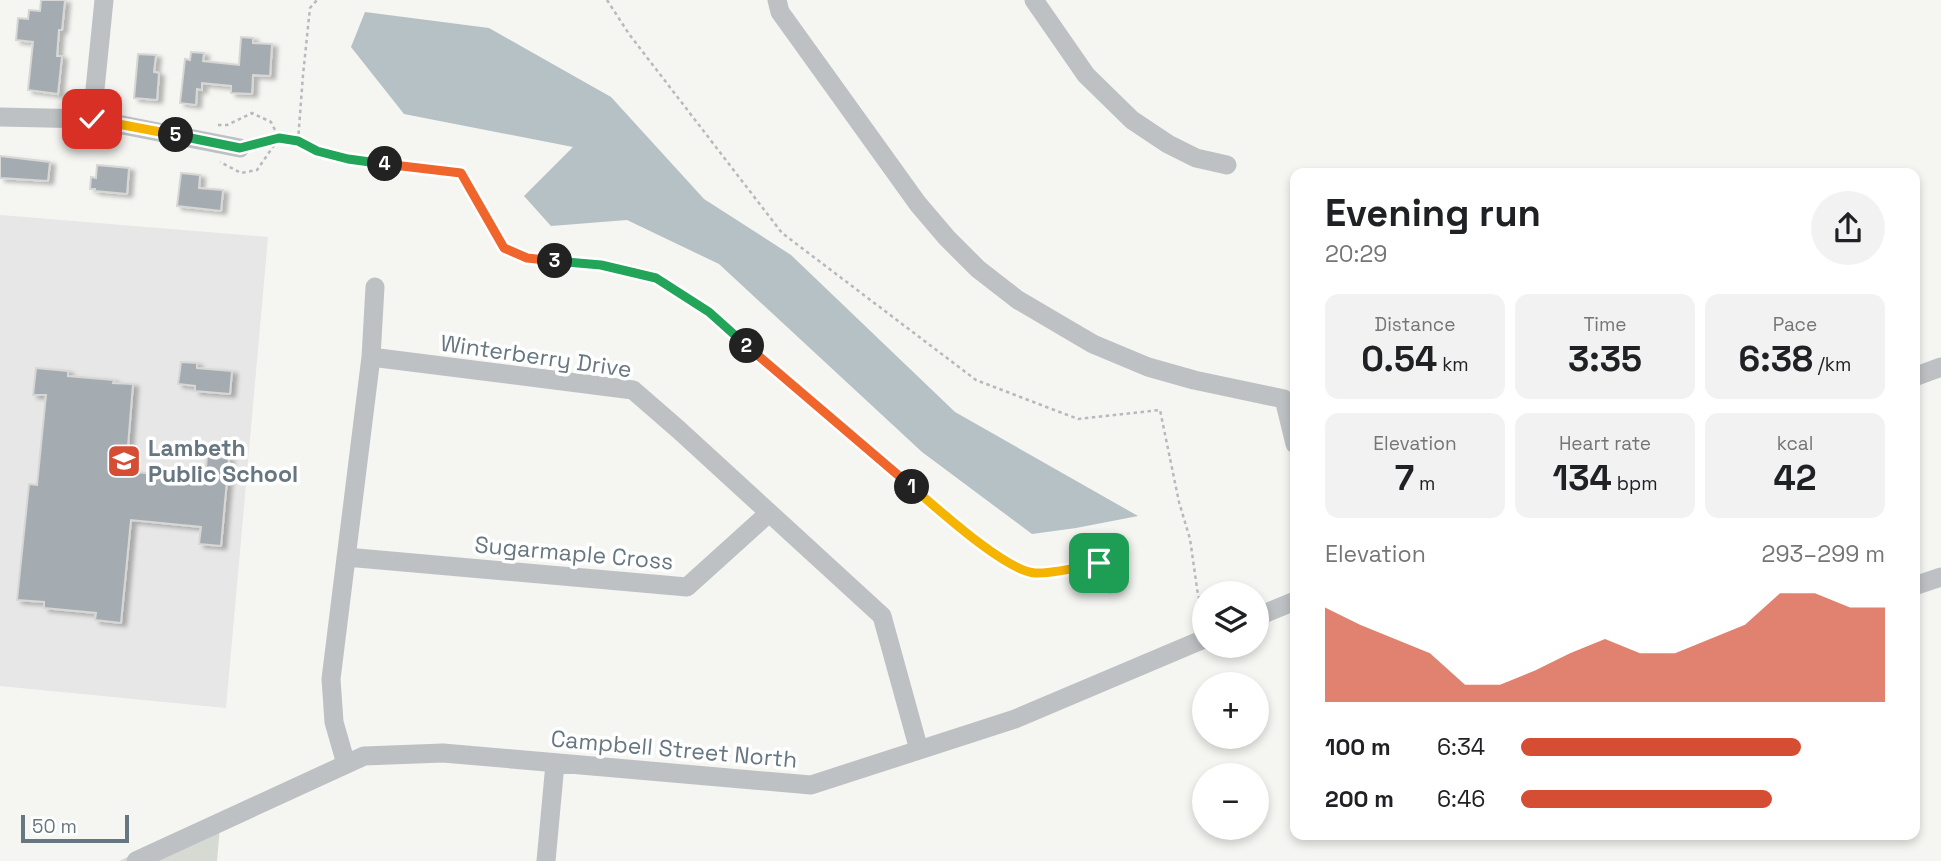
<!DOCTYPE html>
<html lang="en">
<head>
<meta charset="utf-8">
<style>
	:root { --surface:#fff; --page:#f2f2f2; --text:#202124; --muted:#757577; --accent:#d54d33 }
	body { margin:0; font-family:"Space Grotesk",sans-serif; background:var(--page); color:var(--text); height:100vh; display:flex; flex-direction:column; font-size:26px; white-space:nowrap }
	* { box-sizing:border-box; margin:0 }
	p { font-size:23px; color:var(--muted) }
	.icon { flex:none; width:38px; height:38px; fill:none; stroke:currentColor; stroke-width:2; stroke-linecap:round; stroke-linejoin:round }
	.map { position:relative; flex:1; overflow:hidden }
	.details { position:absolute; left:1290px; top:168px; width:630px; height:672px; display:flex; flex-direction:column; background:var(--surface); border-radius:14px; box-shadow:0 4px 10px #0003 }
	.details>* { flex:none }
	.buttons { position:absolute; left:1192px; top:581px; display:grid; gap:14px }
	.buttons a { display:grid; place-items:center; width:77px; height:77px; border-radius:50%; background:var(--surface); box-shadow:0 4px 10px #0003; font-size:35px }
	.scale { position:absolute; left:21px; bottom:18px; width:108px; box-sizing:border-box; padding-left:7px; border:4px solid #677781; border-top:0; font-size:19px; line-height:24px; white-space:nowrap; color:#677781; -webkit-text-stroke:5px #fff; paint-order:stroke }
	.pin { position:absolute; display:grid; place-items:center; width:60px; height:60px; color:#fff; margin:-30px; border-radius:14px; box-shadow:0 4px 10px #0006 }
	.km { position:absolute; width:35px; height:35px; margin:-18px; border-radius:50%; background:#222; color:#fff; font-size:19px; line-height:35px; text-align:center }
	.round { display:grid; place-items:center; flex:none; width:74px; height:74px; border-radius:37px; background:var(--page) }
	.head { display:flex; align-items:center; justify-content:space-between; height:119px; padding:0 35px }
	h1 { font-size:38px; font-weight:600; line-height:52px }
	.metrics { display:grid; grid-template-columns:repeat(3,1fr); gap:10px; height:119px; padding:7px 35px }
	.metrics div { display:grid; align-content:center; border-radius:14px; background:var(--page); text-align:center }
	.metrics b { font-size:35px; font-weight:600 }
	.metrics small { font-size:19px; font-weight:400 }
	.metrics p { font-size:19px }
	.chart { height:196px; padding:14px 35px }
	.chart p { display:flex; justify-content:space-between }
	.chart svg { width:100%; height:126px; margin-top:7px; fill:var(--accent); opacity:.7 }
	ul { padding:0 35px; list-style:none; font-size:23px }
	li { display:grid; grid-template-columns:112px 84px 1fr; align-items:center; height:52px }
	li i { height:18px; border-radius:9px; background:var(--accent) }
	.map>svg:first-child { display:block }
	.built { fill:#e6e7e6 }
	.green { fill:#d5dad2 }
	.water { fill:#b5c1c4 }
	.building { fill:#a5acb1; stroke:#d7d7d5; stroke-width:2; filter:url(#shadow) }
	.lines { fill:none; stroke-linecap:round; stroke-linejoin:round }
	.path { stroke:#b7babc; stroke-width:2.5; stroke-dasharray:3.5 3.5; stroke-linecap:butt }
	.minor { stroke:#bdc1c4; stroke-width:19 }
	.split-1-casing { stroke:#fff; stroke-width:14 }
	.split-2-casing { stroke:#fff; stroke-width:14 }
	.split-3-casing { stroke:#fff; stroke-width:14 }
	.split-4-casing { stroke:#fff; stroke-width:14 }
	.split-5-casing { stroke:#fff; stroke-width:14 }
	.split-6-casing { stroke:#fff; stroke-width:14 }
	.split-1 { stroke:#f5b400; stroke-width:9 }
	.split-2 { stroke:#f0652b; stroke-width:9 }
	.split-3 { stroke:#22a559; stroke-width:9 }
	.split-4 { stroke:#f0652b; stroke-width:9 }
	.split-5 { stroke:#22a559; stroke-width:9 }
	.split-6 { stroke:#f5b400; stroke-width:9 }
	.labels { text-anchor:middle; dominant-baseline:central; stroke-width:7; stroke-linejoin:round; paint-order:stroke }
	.street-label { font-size:23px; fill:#677781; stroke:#fff }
	.poi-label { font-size:23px; font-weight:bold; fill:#677781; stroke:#fff; text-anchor:start }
</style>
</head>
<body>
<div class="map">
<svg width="1941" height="861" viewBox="0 0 1941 861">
	<defs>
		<filter id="shadow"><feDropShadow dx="5" dy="3" stdDeviation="2" flood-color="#0004"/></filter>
	</defs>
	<rect width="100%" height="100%" fill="#f5f5f2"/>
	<path class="built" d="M0,215l268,22 -42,471 -226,-22z"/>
	<path class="green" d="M221,815l-4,46h-98z"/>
	<path class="water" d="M365,12l124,16 122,69 93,102 87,56 164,157 183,104 -62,12 -44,6 -110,-82 -203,-188 -92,-44 -76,6 -27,-30 49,-49 -169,-33 -53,-67z"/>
	<path class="building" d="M41,0h24l-3,30h-3l-2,26h5l-4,38 -30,-4 5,-48 -17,-2 2,-22 10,1 1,-9 11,1z
		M241,37l12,1v5l19,1 -2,32 -17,-1 -1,19 -21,-1v-7l-29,-3v7l-5,-1 -1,16 -16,-2 5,-44 5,1 1,-8 13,1 -1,8 36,4z
		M138,54l18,1 -2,17 5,1 -2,27 -23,-2z
		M0,156l50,6 -2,19 -48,-3z
		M97,165l32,3 -2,26 -32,-3v-2h-5l1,-12 5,1z
		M181,173l19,2 -1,13 24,2 -2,21 -44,-5z
		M181,362l16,1v5l35,3 -2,23 -35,-3v-5l-17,-2z
		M36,368l32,3v5l46,4 -1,3 20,1 -7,87 79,8 2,-23 22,2 -8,88 -22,-2 2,-17 -70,-7 -10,103 -26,-3 1,-7 -52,-5v-6l-27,-2 12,-116 8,1 9,-90h-13z"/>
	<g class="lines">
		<path class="path" d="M607,0l22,34 153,199 194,147 102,39 82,-9 19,92 11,37 8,56 6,17
			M218,125h9l25,-12 19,9 8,16 -22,32 -16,3 -21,-11
			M63,136l56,7
			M298,141l5,-66 7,-67 7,-8
			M256,144l23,-6 19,3 19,10 31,8 113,14 43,75 23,10 75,7 54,13 53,34 259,222 40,29 26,10 45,-5 20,-5 13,33"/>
		<path class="minor" d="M777,0l3,12 138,192 29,34 31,31 40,31 75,44 55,23 46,13 90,19 11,45
			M1034,0l52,75 46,45 36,24 28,14 31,7
			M0,117l92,2 148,29
			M92,119l12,-119
			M371,357l4,-70
			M1914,377l27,-10
			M346,557l341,30 82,-74
			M1914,586l27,-9
			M1256,617l39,-16
			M346,764l-12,-42 -3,-43 40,-322 262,33 46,40 203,186 37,134
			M136,861l228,-105 79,-3 368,32 204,-66 189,-80
			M546,861l9,-97"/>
	</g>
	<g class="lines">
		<g class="split-1-casing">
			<path id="split-1" d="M912,487c25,21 93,84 123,86 18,1 46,-6 64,-10"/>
		</g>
		<g class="split-2-casing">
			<path id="split-2" d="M747,346l165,141"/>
		</g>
		<g class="split-3-casing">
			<path id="split-3" d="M555,261l46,4 55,13 53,34 38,34"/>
		</g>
		<g class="split-4-casing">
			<path id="split-4" d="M385,164l76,9 43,75 23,10 28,3"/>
		</g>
		<g class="split-5-casing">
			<path id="split-5" d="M176,135l64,13 39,-10 19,3 19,10 31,8 37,5"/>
		</g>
		<g class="split-6-casing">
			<path id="split-6" d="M92,119l84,16"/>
		</g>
		<use href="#split-1" class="split-1"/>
		<use href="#split-2" class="split-2"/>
		<use href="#split-3" class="split-3"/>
		<use href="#split-4" class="split-4"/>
		<use href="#split-5" class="split-5"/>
		<use href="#split-6" class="split-6"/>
	</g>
	<defs>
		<g id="school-square" transform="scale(1.75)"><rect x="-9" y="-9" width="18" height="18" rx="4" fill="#d54d33" stroke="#fff"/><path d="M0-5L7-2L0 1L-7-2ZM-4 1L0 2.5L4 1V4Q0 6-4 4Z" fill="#fff"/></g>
	</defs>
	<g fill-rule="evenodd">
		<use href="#school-square" x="124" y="461"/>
	</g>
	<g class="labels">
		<g class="street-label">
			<text transform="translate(536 356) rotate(8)">Winterberry Drive</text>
			<text transform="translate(574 553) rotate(5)">Sugarmaple Cross</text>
			<text transform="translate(674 749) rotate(5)">Campbell Street North</text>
		</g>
		<g class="poi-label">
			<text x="148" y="448">Lambeth<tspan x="148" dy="26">Public School</tspan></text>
		</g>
	</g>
</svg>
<div class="buttons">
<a><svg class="icon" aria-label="layers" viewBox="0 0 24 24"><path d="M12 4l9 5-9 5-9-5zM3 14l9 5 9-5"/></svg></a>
<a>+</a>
<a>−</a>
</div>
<div class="scale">50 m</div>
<div class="pin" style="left:1099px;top:563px;background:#1e9e55"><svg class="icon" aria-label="arrive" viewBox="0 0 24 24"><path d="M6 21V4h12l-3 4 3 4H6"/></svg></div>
<div class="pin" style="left:92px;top:119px;background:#d93025"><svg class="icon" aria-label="check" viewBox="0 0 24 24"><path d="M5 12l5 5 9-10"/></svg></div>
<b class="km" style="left:912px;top:487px">1</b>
<b class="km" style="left:747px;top:346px">2</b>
<b class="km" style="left:555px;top:261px">3</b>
<b class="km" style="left:385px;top:164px">4</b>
<b class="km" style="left:176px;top:135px">5</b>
<section class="details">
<div class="head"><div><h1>Evening run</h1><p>20:29</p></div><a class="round"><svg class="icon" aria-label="share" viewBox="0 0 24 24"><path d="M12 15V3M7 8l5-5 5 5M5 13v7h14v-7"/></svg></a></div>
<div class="metrics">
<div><p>Distance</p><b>0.54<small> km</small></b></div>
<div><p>Time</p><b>3:35</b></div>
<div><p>Pace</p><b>6:38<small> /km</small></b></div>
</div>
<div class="metrics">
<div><p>Elevation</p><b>7<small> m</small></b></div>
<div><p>Heart rate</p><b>134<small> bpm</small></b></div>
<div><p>kcal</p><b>42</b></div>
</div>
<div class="chart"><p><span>Elevation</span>293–299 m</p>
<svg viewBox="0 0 160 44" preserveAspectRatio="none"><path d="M0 44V11L10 17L20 22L30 27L40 38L50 38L60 33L70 27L80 22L90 27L100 27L110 22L120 17L130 6L140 6L150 11L160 11V44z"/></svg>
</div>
<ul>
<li><b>100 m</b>6:34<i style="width:77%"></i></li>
<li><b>200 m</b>6:46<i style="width:69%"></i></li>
</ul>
</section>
</div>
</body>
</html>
